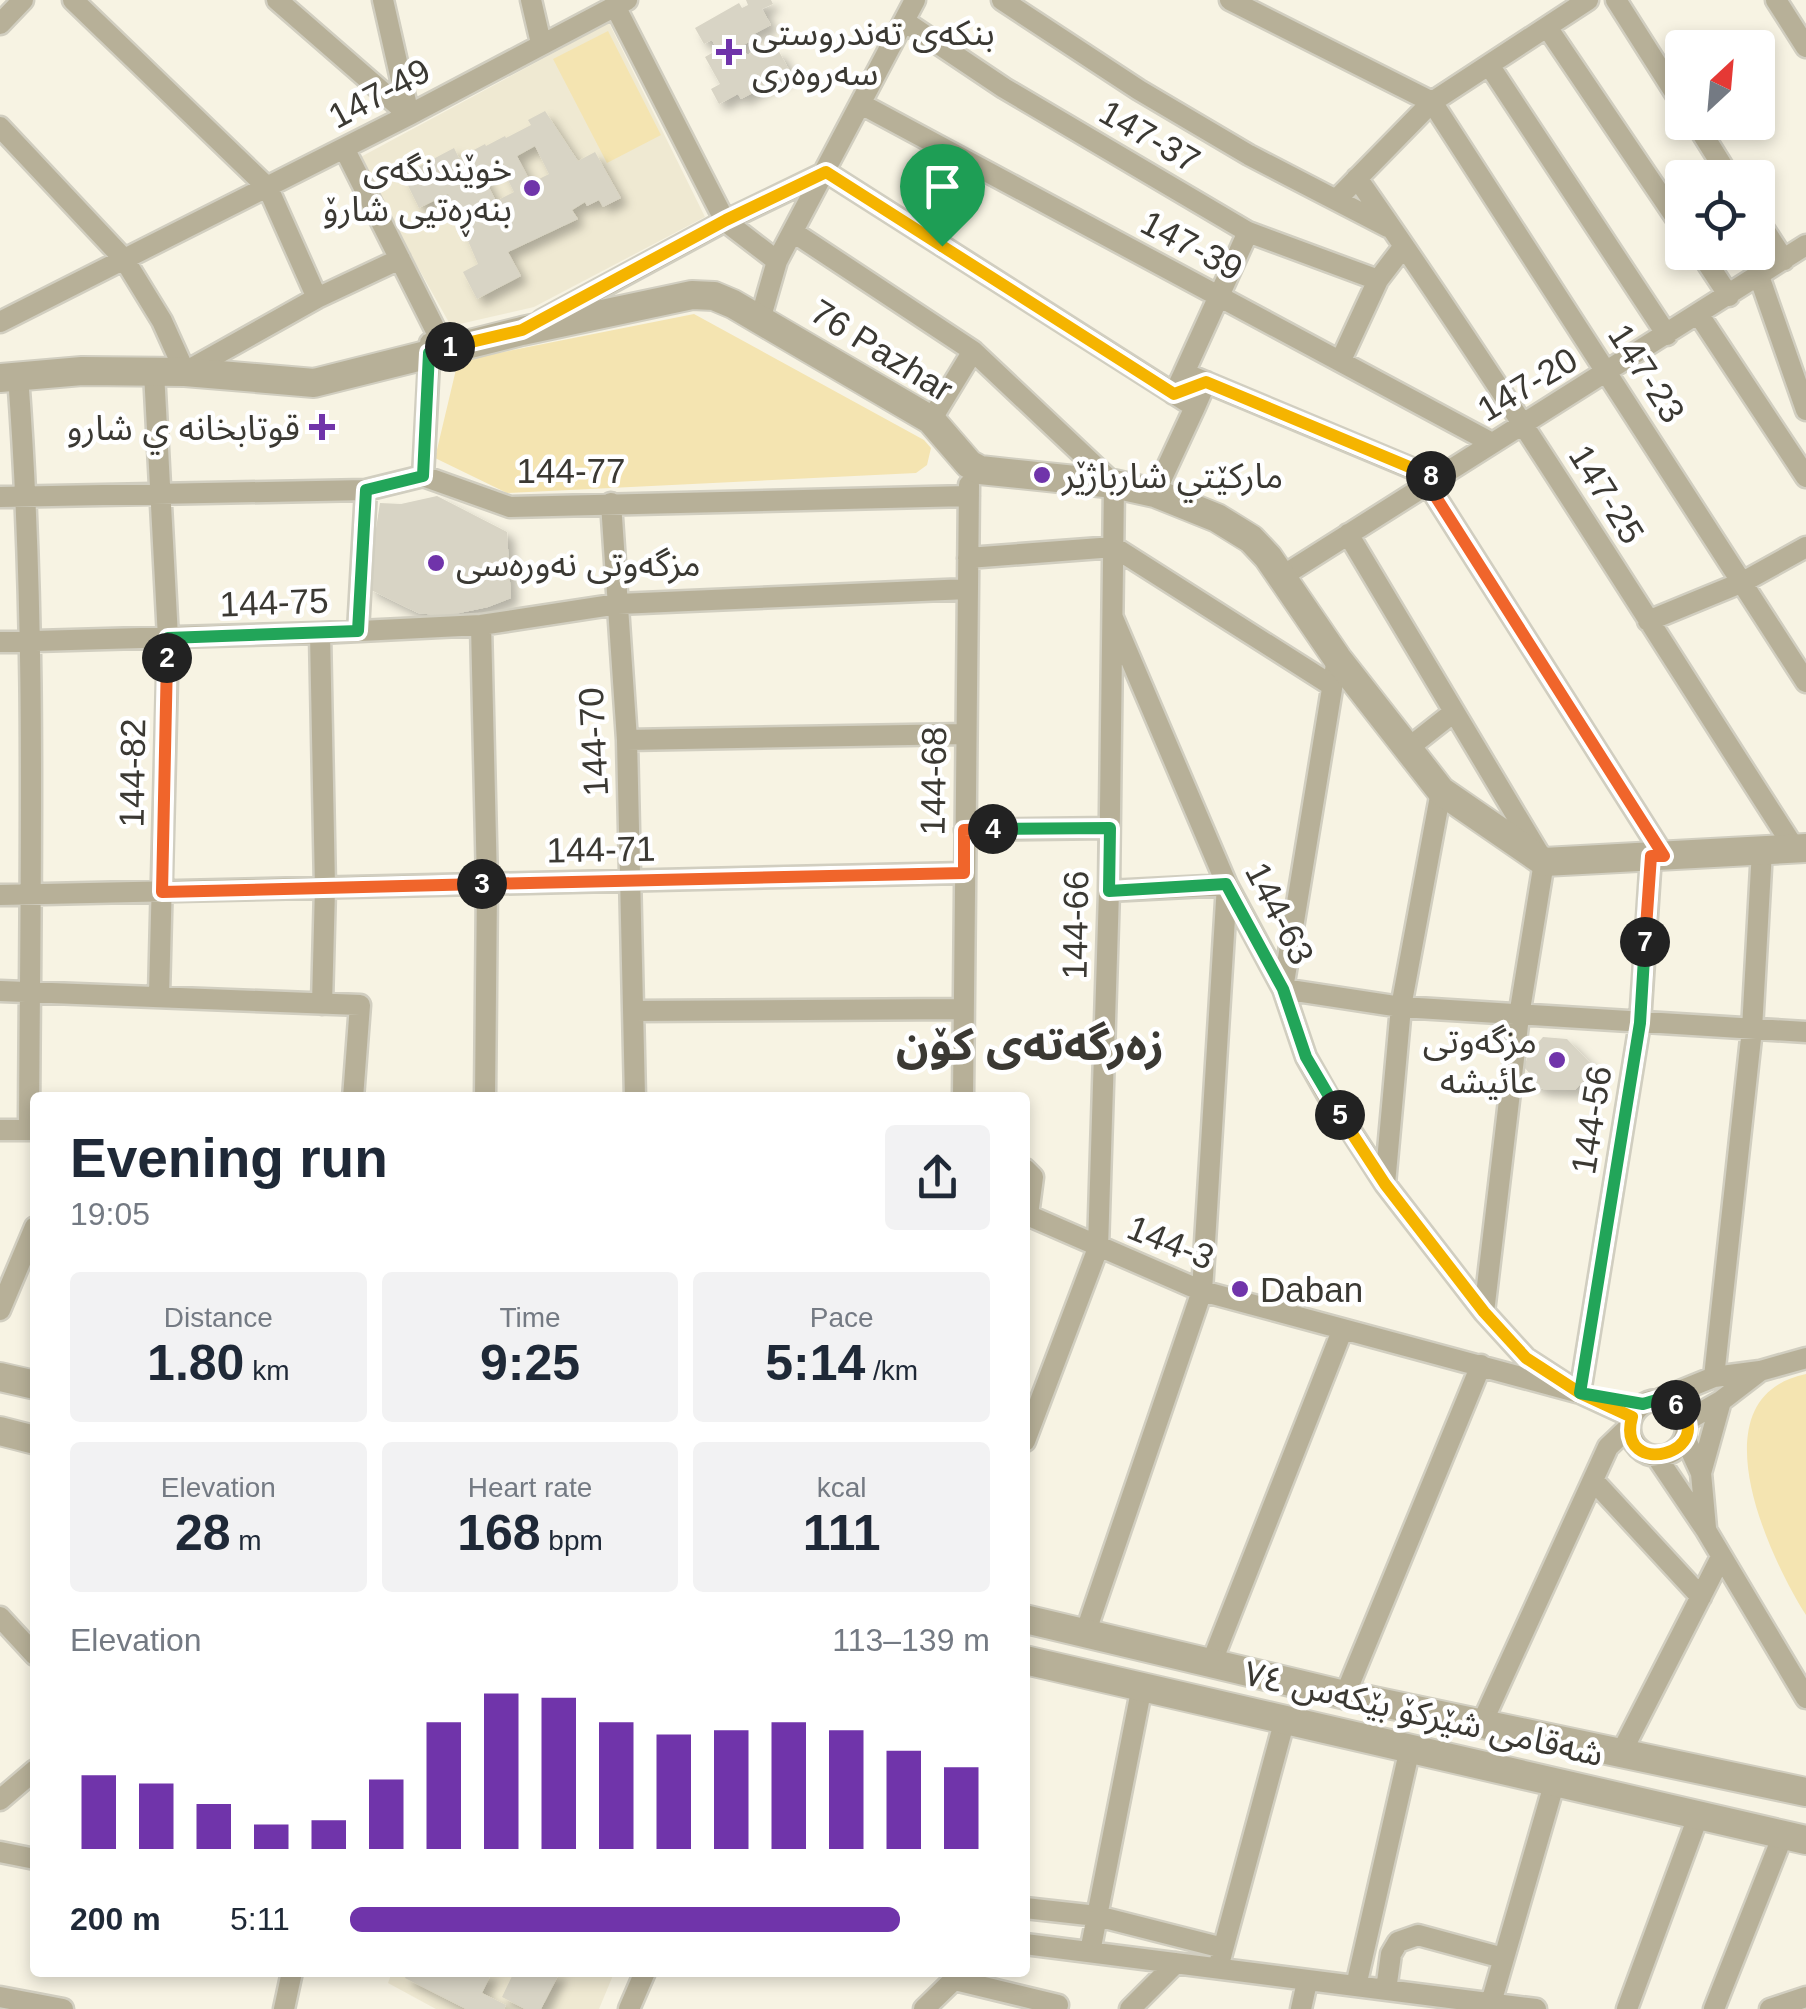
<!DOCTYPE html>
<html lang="en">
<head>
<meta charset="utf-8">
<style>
	:root { --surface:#fff; --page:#f2f2f3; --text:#1f2937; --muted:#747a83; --accent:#7034aa }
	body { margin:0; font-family:Helvetica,"Noto Sans Arabic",sans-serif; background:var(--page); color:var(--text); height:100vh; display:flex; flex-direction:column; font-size:38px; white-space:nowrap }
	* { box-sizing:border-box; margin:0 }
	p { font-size:32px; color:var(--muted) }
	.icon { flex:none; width:55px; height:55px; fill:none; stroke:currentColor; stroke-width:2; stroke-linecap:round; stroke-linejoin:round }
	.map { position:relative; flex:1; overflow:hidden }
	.panel { position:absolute; left:30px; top:1092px; width:1000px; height:885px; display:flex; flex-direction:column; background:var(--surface); border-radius:10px; box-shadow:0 5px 15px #0003 }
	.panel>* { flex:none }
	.needle { width:65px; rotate:26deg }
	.tools { position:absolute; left:1665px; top:30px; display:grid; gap:20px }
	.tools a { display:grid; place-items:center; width:110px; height:110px; border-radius:10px; background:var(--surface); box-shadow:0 5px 15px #0003; font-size:50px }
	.pin { position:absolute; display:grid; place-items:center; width:85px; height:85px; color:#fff; margin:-102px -42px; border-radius:50% 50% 50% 0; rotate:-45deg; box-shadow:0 0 10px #0007 }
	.pin .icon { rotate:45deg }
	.km { position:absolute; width:50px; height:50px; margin:-25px; border-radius:50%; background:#222; color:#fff; font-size:28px; line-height:50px; text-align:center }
	.round { display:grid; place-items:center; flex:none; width:105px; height:105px; border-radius:10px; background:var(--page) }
	.summary { display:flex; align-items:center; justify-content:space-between; height:170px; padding:0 40px }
	h1 { font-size:55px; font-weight:600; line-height:75px }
	.metrics { display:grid; grid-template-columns:repeat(3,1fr); gap:15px; height:170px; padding:10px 40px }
	.metrics div { display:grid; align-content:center; border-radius:10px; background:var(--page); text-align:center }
	.metrics b { font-size:50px; font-weight:600 }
	.metrics small { font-size:28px; font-weight:400 }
	.metrics p { font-size:28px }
	.chart { height:280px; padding:20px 40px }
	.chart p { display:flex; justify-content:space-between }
	.chart svg { width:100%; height:180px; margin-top:10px; stroke:var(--accent); stroke-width:6 }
	ul { padding:0 40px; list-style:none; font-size:32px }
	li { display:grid; grid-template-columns:160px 120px 1fr; align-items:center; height:75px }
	li i { height:25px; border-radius:12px; background:var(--accent) }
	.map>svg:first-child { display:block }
	.built { fill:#efe9d2 }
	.green { fill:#f4e4b1 }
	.building { fill:#d8d4c5; fill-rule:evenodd; filter:url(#shadow) }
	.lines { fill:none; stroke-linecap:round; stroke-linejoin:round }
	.minor-casing { stroke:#d1cec0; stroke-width:25 }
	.tertiary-casing { stroke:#d1cec0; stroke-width:32 }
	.minor { stroke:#b7b098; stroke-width:20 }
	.tertiary { stroke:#b7b098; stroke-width:28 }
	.split-1-casing { stroke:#fff; stroke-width:20 }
	.split-2-casing { stroke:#fff; stroke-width:20 }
	.split-3-casing { stroke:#fff; stroke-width:20 }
	.split-4-casing { stroke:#fff; stroke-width:20 }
	.split-5-casing { stroke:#fff; stroke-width:20 }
	.split-6-casing { stroke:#fff; stroke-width:20 }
	.split-7-casing { stroke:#fff; stroke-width:20 }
	.split-8-casing { stroke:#fff; stroke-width:20 }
	.split-9-casing { stroke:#fff; stroke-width:20 }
	.split-1 { stroke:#f5b400; stroke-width:12 }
	.split-2 { stroke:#22a559; stroke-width:12 }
	.split-3 { stroke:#f0652b; stroke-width:12 }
	.split-4 { stroke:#f0652b; stroke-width:12 }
	.split-5 { stroke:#22a559; stroke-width:12 }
	.split-6 { stroke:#f5b400; stroke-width:12 }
	.split-7 { stroke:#22a559; stroke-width:12 }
	.split-8 { stroke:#f0652b; stroke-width:12 }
	.split-9 { stroke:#f5b400; stroke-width:12 }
	.poi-dot { fill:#7034aa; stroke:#fff; stroke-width:4 }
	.labels { text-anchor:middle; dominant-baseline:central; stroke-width:9; stroke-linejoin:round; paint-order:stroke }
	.poi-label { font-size:35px; fill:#3b3933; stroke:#fff; text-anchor:start }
	.street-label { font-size:35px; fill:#3b3933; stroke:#fff }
	.district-label { font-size:45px; font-weight:bold; fill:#3b3933; stroke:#fff }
</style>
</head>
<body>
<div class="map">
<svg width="1806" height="2009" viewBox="0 0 1806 2009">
	<defs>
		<filter id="shadow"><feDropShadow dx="7" dy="7" stdDeviation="5" flood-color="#0004"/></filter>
	</defs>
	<rect width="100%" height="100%" fill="#f7f3e3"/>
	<path class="built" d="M609,23l96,194 -171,90 -83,19 -94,-167z
		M392,1972l222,1 -15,36h-163l-48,-26z"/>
	<path class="green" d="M608,31l53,104 -54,28 -54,-104z
		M694,314l230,126 7,8 -4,17 -11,8 -409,20 -72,-35 23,-97z
		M1806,1374v241c-37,-58 -112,-218 0,-241z"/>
	<path class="building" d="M746,0h25l2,4 -11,5 9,16 -21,11 2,4 -10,6 5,9 10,-6 3,5 18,-4 13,23 -50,26 -3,-5 -19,10 -8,-15 9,-5 -15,-27 12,-7 -5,-10 -8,4 -9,-16 44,-25 3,5 6,-3z
		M545,111l33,50 17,-9 26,46 -18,9 -4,-7 -12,6 -2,-4 -13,8 6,9 -70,33 13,24 -44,23 -14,-27 15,-8 -30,-70 -29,14 -16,-33 51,-27 5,10 26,-14 1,2 19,-10 1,2 25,-13 -3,-5zM535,146l14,28 -18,9 -14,-27zM500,164l14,28 -18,9 -14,-27z
		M437,496l70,36 4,66 -23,9 -43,9 -27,-3 -49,-24 -1,-38 7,-16 5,-32 21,1z
		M1543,1037l24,2 28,29 -20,22 -32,-1 -12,-6 1,-7 -8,-9 5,-14z
		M408,1972h84l-10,21 24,12 -2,4h-38l-61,-31z
		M514,1972h46l-19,37h-16l-23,-12z"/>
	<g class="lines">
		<g class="minor-casing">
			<path id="minor" d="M73,0l195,188 49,110
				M277,0l132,115
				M383,0l26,115
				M531,0l10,43
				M1002,0l137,90 110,65 139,72
				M1230,0l202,102
				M1616,0l66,104
				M1776,0l30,47
				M615,6l110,215 52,40
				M904,21l100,67 244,144 130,48
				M0,24l23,-24
				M1547,27l135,200
				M1489,65l178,270
				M1432,102l374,580
				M861,104l631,339
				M1695,122l35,56
				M0,127l124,132 38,62 23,51 132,-74 83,-39
				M344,148l101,201
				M1357,178c153,219 293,446 438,671
				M1337,199l95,-97 156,-102
				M1758,220l26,40
				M793,232l180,119 141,133 -5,407 -11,357 -73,193
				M1700,252l29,44
				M1759,276l47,134
				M1699,315l107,162
				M542,320l183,-99 101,-49 369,235 11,-25
				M760,320l17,-59 138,-261
				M0,322l409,-207 218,-115
				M1341,360l37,-80 26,-34
				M154,372l14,266 -9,358
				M18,376c19,251 12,503 11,754
				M1174,394l10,-21 251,105
				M931,420l42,-69
				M423,476l7,-133
				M1427,483l237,373
				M1155,493l40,-86 -11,-34 64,-141
				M0,497l366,-7 57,-14 87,31 459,-11
				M611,503l16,237 8,358
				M1348,534l196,328 -25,154 -35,296
				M968,558l146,-11 217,138
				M1281,577l525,-332
				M1113,618l114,267 56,104 23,68 21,37 58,90 99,128 42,46 54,35 60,-370 11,-167
				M1648,621l95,-39 63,-35
				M481,625l6,259 -2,214
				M358,631l8,-141
				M320,633l5,255 -3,116
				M0,642l320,-9 161,-8 137,-21 350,-15
				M1337,658l-54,331 118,18 405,25
				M627,740l339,-6
				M1407,749l47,-37
				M965,830l144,-2
				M0,895l964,-22
				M0,991l360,14 -7,93
				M633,1011l330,-2
				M963,1098l6,-613
				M0,1130h35
				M1025,1169l8,8 -5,38
				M1385,1184l16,-177 40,-216
				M1025,1214l177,77 378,102 52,24
				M0,1310l35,-83
				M1714,1377l38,-348 10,-179
				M1660,1399l54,-22 46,-6 46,-13
				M1630 1428a28 28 0 1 1 56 0a28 28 0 1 1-56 0Z
				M1686,1421l35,-20 39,-30
				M1685,1438l16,35 5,55
				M1656,1456l50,74 100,168
				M1701,1473l20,-72
				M1593,1480l108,117
				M0,1617l35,38
				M1085,1634l117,-343 25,-406 -118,6
				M1211,1664l131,-333
				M1345,1695l136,-330
				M1481,1725l127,-278 22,-21
				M1620,1755l100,-196
				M0,1800l35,-30
				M0,1852l35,7
				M1025,1908l72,8 126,32
				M1025,1944l511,65
				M1090,1952l52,-266
				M1218,1968l67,-249
				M955,1980l103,25
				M1356,1986l54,-238
				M1386,1990l5,-36 7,-12 20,-7 85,23
				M0,1997l63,12
				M1491,2003l64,-222
				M284,2009l8,-37
				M629,2009l16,-37
				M924,2009l38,-37
				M1130,2009l46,-46
				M1301,2009l6,-27
				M1627,2009l72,-195
				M1714,2009l69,-174
				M1770,2009l36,-12"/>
		</g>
		<g class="tertiary-casing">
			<path id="tertiary" d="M0,378l82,-7 103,1 129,11 208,-52 170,-36 22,1 19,8 198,116 38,44 11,6 134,14 41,9 62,25 34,21 17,18 69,101 104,133 103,71 262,-14
				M0,1377l35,8
				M0,1431l35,9
				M1025,1619l320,76 461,97
				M1025,1660l781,180"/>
		</g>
		<use href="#minor" class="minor"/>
		<use href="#tertiary" class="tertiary"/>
	</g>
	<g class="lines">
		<g class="split-1-casing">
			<path id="split-1" d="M450,347l72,-17 204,-110 100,-48 116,74"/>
		</g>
		<g class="split-2-casing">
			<path id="split-2" d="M167,658l1,-20 190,-7 8,-141 57,-14 6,-123 21,-6"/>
		</g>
		<g class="split-3-casing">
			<path id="split-3" d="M167,658l-5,234 320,-8"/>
		</g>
		<g class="split-4-casing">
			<path id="split-4" d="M482,884l482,-11v-43l29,-1"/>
		</g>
		<g class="split-5-casing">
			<path id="split-5" d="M993,829l117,-1 -1,63 117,-7 57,105 23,68 34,58"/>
		</g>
		<g class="split-6-casing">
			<path id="split-6" d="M1340,1115l45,69 99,128 42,46 54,35 52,24c-17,64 91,36 44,-12"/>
		</g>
		<g class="split-7-casing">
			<path id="split-7" d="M1645,942l-5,81 -60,370 63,11 17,-5 16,6"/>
		</g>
		<g class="split-8-casing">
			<path id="split-8" d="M1431,476l4,2 -8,5 237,373h-13l-6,86"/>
		</g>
		<g class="split-9-casing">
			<path id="split-9" d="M942,246l232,148 32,-12 225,94"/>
		</g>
		<use href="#split-1" class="split-1"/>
		<use href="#split-2" class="split-2"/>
		<use href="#split-3" class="split-3"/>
		<use href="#split-4" class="split-4"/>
		<use href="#split-5" class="split-5"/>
		<use href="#split-6" class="split-6"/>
		<use href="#split-7" class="split-7"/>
		<use href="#split-8" class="split-8"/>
		<use href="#split-9" class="split-9"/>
	</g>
	<g class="poi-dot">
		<path d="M724 37h10v10h10v10h-10v10h-10v-10h-10v-10h10z"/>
		<circle cx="532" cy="188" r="10"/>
		<path d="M317 412h10v10h10v10h-10v10h-10v-10h-10v-10h10z"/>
		<circle cx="1042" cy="475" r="10"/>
		<circle cx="436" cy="563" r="10"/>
		<circle cx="1557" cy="1060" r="10"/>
		<circle cx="1240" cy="1289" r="10"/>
	</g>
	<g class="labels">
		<g class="poi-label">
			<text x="752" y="32">بنکەی تەندروستی<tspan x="752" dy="40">سەروەری</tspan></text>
			<text x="512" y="168" text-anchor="end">خوێندنگەی<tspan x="512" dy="40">بنەڕەتیی شارۆ</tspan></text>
			<text x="300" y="427" text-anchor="end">قوتابخانه ي شارو</text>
			<text x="1062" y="475">مارکێتي شارباژێر</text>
			<text x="456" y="563">مزگەوتی نەورەسی</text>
			<text x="1537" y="1040" text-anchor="end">مزگەوتی<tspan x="1537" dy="40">عائیشە</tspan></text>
			<text x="1260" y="1289">Daban</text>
		</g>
		<g class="street-label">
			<text transform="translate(379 93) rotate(-28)">147-49</text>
			<text transform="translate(1150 136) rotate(30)">147-37</text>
			<text transform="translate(1192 245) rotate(28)">147-39</text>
			<text transform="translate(882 350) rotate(32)">76 Pazhar</text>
			<text transform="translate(1647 373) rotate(57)">147-23</text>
			<text transform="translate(1527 384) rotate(-31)">147-20</text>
			<text x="571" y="470">144-77</text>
			<text transform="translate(1607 494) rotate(58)">147-25</text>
			<text transform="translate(274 602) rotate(-2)">144-75</text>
			<text transform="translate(593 742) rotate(-93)">144-70</text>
			<text transform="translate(132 773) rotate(-89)">144-82</text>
			<text transform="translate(933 781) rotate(-89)">144-68</text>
			<text transform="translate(601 849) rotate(-1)">144-71</text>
			<text transform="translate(1280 913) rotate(63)">144-63</text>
			<text transform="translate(1075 925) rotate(-89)">144-66</text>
			<text transform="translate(1591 1120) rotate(-81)">144-56</text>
			<text transform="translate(1171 1242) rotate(22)">144-3</text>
			<text transform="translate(1424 1713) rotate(13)">شەقامی شێرکۆ بێکەس ٧٤</text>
		</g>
		<g class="district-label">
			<text x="1030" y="1044">زەرگەتەی کۆن</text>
		</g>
	</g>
</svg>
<div class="tools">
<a><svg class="needle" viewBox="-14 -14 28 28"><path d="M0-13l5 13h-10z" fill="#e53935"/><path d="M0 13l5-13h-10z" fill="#747a83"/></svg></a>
<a><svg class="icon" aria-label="locate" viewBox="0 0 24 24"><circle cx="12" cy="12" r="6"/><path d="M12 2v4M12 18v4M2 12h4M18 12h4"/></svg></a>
</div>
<div class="pin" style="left:942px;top:246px;background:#1e9e55"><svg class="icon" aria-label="arrive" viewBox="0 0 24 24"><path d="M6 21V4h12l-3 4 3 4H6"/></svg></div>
<b class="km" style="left:450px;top:347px">1</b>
<b class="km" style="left:167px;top:658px">2</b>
<b class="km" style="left:482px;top:884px">3</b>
<b class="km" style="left:993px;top:829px">4</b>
<b class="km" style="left:1340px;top:1115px">5</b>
<b class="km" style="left:1676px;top:1405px">6</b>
<b class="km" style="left:1645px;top:942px">7</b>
<b class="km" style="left:1431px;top:476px">8</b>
<section class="panel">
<div class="summary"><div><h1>Evening run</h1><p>19:05</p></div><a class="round"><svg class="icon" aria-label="share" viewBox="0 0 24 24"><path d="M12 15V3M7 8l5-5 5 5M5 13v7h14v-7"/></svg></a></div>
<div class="metrics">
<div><p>Distance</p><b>1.80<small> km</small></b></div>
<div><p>Time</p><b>9:25</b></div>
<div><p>Pace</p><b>5:14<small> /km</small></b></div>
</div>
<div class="metrics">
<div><p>Elevation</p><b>28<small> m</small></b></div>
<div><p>Heart rate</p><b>168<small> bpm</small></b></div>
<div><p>kcal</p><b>111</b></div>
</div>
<div class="chart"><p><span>Elevation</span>113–139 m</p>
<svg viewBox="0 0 160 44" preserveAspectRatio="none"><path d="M5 44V26M15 44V28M25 44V33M35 44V38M45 44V37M55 44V27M65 44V13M75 44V6M85 44V7M95 44V13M105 44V16M115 44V15M125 44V13M135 44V15M145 44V20M155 44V24"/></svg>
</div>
<ul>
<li><b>200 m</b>5:11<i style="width:86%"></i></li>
</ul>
</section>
</div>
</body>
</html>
